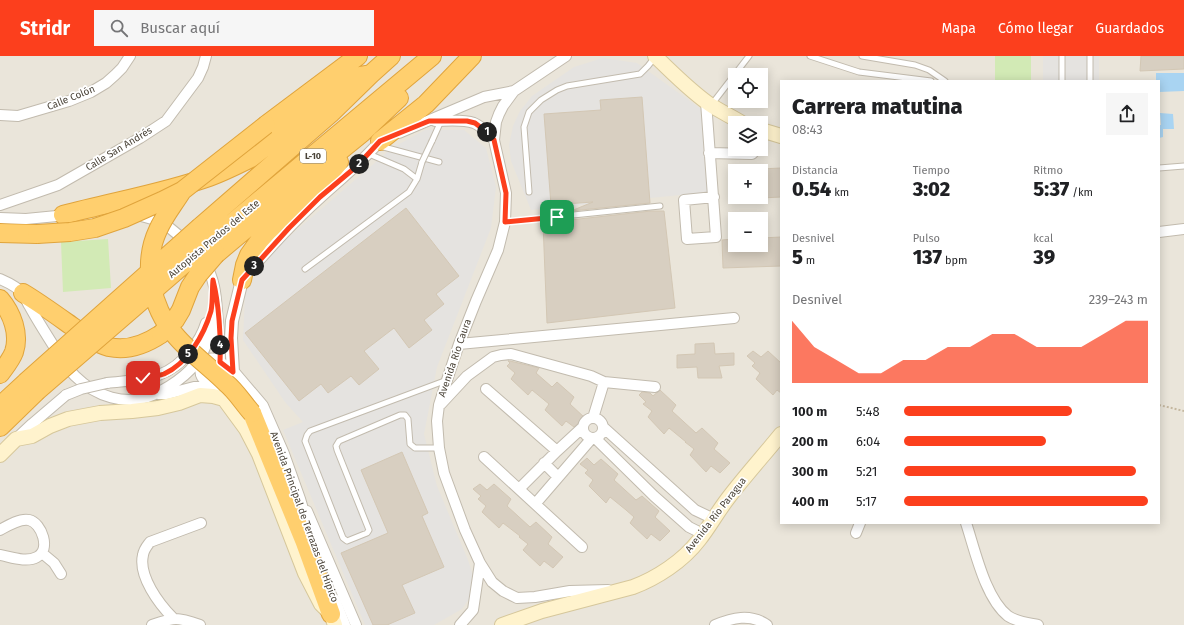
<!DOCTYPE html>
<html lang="es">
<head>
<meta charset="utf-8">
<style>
	:root { --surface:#fff; --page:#f6f6f6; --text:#202124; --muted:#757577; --accent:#fc3f1d }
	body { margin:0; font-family:"Fira Sans",sans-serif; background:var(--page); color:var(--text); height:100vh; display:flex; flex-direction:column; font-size:15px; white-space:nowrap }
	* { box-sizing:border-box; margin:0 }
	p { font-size:13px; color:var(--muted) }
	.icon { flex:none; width:22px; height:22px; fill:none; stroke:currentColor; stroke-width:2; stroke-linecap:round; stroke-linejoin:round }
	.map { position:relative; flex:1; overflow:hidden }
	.details { position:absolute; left:780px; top:24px; width:380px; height:444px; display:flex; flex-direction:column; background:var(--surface); border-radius:0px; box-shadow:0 2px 10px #0003 }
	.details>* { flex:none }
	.controls { position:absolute; left:728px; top:12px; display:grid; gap:8px }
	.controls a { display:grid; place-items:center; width:40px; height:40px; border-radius:0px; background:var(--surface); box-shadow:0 2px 10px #0003; font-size:20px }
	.pin { position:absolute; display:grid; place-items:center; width:34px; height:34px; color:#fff; margin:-17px; border-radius:8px; box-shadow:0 2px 6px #0006 }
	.km { position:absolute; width:20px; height:20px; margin:-10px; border-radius:50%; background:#222; color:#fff; font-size:11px; line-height:20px; text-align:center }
	.round { display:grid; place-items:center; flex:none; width:42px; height:42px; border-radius:0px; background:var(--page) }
	.overview { display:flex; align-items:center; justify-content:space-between; height:68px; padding:0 12px }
	h1 { font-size:22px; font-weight:800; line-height:30px }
	.metrics { display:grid; grid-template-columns:repeat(3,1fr); gap:6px; height:68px; padding:4px 12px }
	.metrics div { display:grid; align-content:center }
	.metrics b { font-size:20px; font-weight:800 }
	.metrics small { font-size:11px; font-weight:400 }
	.metrics p { font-size:11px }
	.chart { height:112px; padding:8px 12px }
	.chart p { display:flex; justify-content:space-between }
	.chart svg { width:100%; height:72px; margin-top:4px; fill:var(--accent); opacity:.7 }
	ul { padding:0 12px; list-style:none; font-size:13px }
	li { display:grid; grid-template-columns:64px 48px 1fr; align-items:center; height:30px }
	li i { height:10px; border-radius:5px; background:var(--accent) }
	header { display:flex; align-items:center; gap:24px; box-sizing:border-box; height:56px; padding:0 20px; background:var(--accent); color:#fff }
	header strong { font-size:19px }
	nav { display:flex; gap:22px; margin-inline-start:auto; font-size:14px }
	.search { width:280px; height:36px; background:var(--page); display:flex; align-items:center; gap:10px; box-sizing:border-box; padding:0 14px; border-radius:0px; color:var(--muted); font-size:15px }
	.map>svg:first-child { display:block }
	.residential { fill:#eae5da; fill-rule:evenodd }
	.green { fill:#d2eab5 }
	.parking { fill:#e5e3e0; fill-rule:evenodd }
	.water { fill:#a9d4f2 }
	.building { fill:#d8cfc1; stroke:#d3c7b4 }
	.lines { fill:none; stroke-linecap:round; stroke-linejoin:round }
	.service-casing { stroke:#c2bbae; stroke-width:7 }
	.minor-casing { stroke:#c2bbae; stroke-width:12 }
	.tertiary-casing { stroke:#c2bbae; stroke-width:14 }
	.secondary-casing { stroke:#d6c79b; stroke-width:16 }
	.motorway-casing { stroke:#e0a43c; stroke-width:20 }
	.path { stroke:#c4b79f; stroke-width:2; stroke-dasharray:2 2; stroke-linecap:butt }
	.service { stroke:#fff; stroke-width:5 }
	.minor { stroke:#fff; stroke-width:10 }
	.tertiary { stroke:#fff; stroke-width:12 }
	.secondary { stroke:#fff3cd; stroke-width:14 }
	.motorway { stroke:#ffcf6e; stroke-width:18 }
	.service-bridge-casing { stroke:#c2bbae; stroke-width:7; stroke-linecap:butt }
	.minor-bridge-casing { stroke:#c2bbae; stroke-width:12; stroke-linecap:butt }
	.motorway-bridge-casing { stroke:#e0a43c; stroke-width:20; stroke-linecap:butt }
	.service-bridge { stroke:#fff; stroke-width:5 }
	.minor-bridge { stroke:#fff; stroke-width:10 }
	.motorway-bridge { stroke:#ffcf6e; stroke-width:18 }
	.route-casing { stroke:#fff; stroke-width:8 }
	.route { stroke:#fc3f1d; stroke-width:5 }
	.labels { text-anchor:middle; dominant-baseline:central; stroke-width:3.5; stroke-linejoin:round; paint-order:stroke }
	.shield { fill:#fff; stroke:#817c74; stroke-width:1 }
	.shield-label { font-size:9px; font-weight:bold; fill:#4b4439 }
	.street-label { font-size:10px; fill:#4b4439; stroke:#fff }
</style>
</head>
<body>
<header>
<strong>Stridr</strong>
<div class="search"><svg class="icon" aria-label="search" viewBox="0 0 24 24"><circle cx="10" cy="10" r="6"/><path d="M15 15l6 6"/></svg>Buscar aquí</div>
<nav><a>Mapa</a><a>Cómo llegar</a><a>Guardados</a></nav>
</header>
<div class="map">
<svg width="1184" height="569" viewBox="0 0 1184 569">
	<rect width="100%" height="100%" fill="#f6f3ec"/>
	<path class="residential" d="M0,0h1184v569h-1184zM735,19h26v26h-26zM781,25h378v442h-378zM735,67h26v26h-26zM735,115h26v26h-26zM735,163h26v26h-26z"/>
	<path class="green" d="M995,0h36v25h-36z
		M108,183l3,49 -48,4 -2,-50z"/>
	<path class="parking" d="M1043,0h56v25h-56z
		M603,2l34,5 64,46 9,83 -179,18 -20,-49 -2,-16 4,-19 7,-15 12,-15 42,-29zM642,41l8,101 -99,7 50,-95 -1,-10z
		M425,74h39l22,18 10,39 -5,41 -54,139 -13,67 13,52 31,74 7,22 -4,14 -9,13 -28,16h-47l28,-12 -13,-28 42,-18 -22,-51 6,-3 -26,-60 -41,17 27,63 -47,20 32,72h-8l-82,-195 20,-8 -18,-20 -42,-62 3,-66 146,-126zM406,152l53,68 -23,18 8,10 -20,16 8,10 -23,18 -15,-20 -30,23 15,18 -20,16 -8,-9 -23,17 -7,-9 -22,17 -54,-68z"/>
	<path class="water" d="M1156,17h28v18l-25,1v-11h-3z
		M1160,57l13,1 1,15h-11v8l-4,1v-13h2z"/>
	<path class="building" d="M1141,0h43v13l-44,2z
		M642,41l8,106 -79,8 22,-9 -42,3 -7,-91 57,-4 -1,-10z
		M781,112v29l-20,1v-29z
		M406,152l53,68 -23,18 8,10 -20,16 8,10 -23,18 -15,-20 -30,23 15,18 -20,16 -8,-9 -23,17 -7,-9 -22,17 -54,-68z
		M651,155h13l11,97 -128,15 -4,-100z
		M781,181v29l-58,2 -1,-28 13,-1v6h26v-7z
		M714,287l1,11 19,-1v12l-15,1 3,12h-24l-1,-11 -20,1v-13l18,-1v-10z
		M753,295l8,6 7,-6 13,12v30l-4,-3 -4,5 -17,-16 4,-6 -8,-7 3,-3 -8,-7z
		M508,305h2l29,7 -3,5 16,14 5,-5 17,15 -4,7 15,14 -11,9 -8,-6 -4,5 -17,-16 4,-6 -17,-14 -4,5 -17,-16 4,-6 -8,-7 3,-3z
		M660,334l16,15 -4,6 24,22 6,-5 16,15 -4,6 16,14 -10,10 -9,-7 -5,6 -16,-17 4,-6 -9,-7h1l-17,-14 -5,6 -16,-17 4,-6 -9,-7 3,-2 -7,-7 3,-3 8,1 3,3z
		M402,396l26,61 -6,3 22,51 -42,18 13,28 -28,12h-14l-32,-72 47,-20 -27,-63z
		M587,402l7,7 7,-6 17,15 -4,6 22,20 6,-4 17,15 -4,6 15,14 -10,10 -9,-7 -4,5 -17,-16 4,-6 -8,-7 -16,-13 -4,6 -17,-17 4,-6 -8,-7 3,-3 -8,-6z
		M480,428l7,6 7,-6 17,15 -4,7 23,21 6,-5 16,15 -4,7 15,13 -10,11 -9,-7 -4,5 -17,-16 5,-6 -9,-7 1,-1 -17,-13 -4,5 -17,-16 4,-6 -8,-7 3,-3 -8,-7z"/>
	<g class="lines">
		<g class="service-casing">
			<path id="service" d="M810,0l49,16 72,9
				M862,0l53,9 14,5 16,11
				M1062,0v25
				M1090,25v-25
				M712,48l37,-48
				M432,85l9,-20
				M380,90l59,16
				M1159,112l25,-2
				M417,123l5,-17
				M529,136l-5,-65 5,-15 12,-12 16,-10 10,-4 73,-12 8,-8 7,-9
				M505,166l155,-16
				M305,213l104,-77 8,-13 -13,-10 -35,-15
				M439,392h-24l-5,-4 -2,-25 -3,-4h-5l-61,26 -3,5 1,4 32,80 -2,3 -20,8 -4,-3 -38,-97 2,-6 3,-4 137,-51"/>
		</g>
		<g class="minor-casing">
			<path id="minor" d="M514,35l-11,15 -4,8 -3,8 -2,18 12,53 -1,29 -7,28 -22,51 -17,43 -12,36 -8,25 -2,16 2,27 5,25 21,57 15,33 12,19 11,9 14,7 18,-1 35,-6 38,-1
				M706,46c3,45 7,90 10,135l-29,2 -3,-39 30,-3
				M0,59l18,1 51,-15 22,-9 15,-9 9,-8 7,-7 8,-12
				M435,65c12,0 27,-2 39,2 8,3 14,11 20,17
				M399,77l85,-36 30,-6 52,-35
				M709,97l43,1 5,-5
				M0,149l58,-20 82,-47 26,-17 32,-43 5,-11 3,-11
				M134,158l18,5 13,5 23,19
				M0,162l26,1 41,-4
				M1159,176l25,-3
				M205,207c9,15 11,31 12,48 2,17 3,34 3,51
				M246,219c24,-27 47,-53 74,-77 21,-19 42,-36 60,-57l4,-2
				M0,223c7,3 18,8 23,15 3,4 4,9 7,13 10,18 21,35 32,52 4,6 8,12 13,17 20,20 51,31 78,19 19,-9 40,-23 50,-43 6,-12 8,-25 12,-38
				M459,288l275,-26
				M107,327c35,-4 61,-2 84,-33 7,-8 12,-17 15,-27
				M486,333l71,62
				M158,338h9l27,-7 17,-1
				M226,341c-8,-6 -19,-12 -24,-20 -5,-8 3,-21 13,-18 6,2 13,9 18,13
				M441,348l26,-28 26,-19 8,-2 10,-1 80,22 13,6 51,5
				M593,362l11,-36
				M583 372a10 10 0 1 1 20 0a10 10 0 1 1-20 0Z
				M603,371l92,83 19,9
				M595,382l59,58 35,31 14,7
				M16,383l16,-15 34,-29
				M484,401l98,90
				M544,407l14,14
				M519,433l38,-38 26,-24
				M536,447l56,-65
				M307,455l49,114
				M966,467c9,27 19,75 42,93 9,6 20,7 30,9
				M0,474c7,-4 20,-12 29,-10 13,3 22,30 8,37 -11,6 -26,0 -37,-2
				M856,477l4,-10
				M42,497l12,10 7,11
				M173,562c-14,-14 -35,-42 -30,-63 1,-6 4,-9 7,-13l51,-19
				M152,569c23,-8 25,-8 48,0
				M460,569l13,-15 7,-47
				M715,569c17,-7 35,-12 52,0"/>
		</g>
		<g class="tertiary-casing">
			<path id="tertiary" d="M242,224l-10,41 -1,17 2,34 29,34 21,48 16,45 11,37
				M334,544l10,25"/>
		</g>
		<g class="secondary-casing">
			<path id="secondary" d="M655,0c18,17 36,36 57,50 10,6 20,11 30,17
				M761,74l20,6
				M0,399l16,-16 16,-3 18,-10 18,-7 32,-6 32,-2 26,-3 21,-5 21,-8 13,1 11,3 22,30 13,25 46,119 16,31 10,10 4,11
				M502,569l40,-14 91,-24c24,-9 50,-26 66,-47 11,-14 19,-29 30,-43 16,-21 35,-42 52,-63"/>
		</g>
		<g class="motorway-casing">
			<path id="motorway" d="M266,69l92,-69
				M380,85l46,-37 46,-48
				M63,159c48,-13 98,-21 146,-38 14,-5 28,-12 42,-19l103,-81 17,-3
				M200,171l130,-113 41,-40 20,-18
				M0,177l37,1
				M213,183l219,-183
				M216,198l99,-83 47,-38 37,-35
				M242,224l3,-15 4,-10 10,-14 9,-10 57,-51 14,-18
				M23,237c15,9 29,19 43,29 13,9 28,21 43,25 18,4 37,-3 52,-13
				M0,243c12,14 20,35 14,53 -3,8 -9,15 -14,22
				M0,350l26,-24
				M252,357l52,127 27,74
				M0,371l36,-35"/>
		</g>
		<path class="path" d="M1159,349l25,6"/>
		<use href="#service" class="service"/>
		<use href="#minor" class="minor"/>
		<use href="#tertiary" class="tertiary"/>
		<use href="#secondary" class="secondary"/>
		<use href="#motorway" class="motorway"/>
		<g class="service-bridge-casing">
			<path id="service-bridge" d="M422,106l10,-21"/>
		</g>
		<g class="minor-bridge-casing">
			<path id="minor-bridge" d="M66,339l15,-6 26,-6"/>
		</g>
		<g class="motorway-bridge-casing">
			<path id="motorway-bridge" d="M182,135c-8,13 -18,25 -24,39 -16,34 -7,77 17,105 15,18 35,32 51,48 10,8 17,20 26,30
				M37,178l33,-2 25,-4 29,-10 38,-17 20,-10 84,-66
				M161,278l14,-14 6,-10 9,-23 8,-12 18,-21
				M26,326l174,-155
				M36,336l177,-153"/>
		</g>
		<use href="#service-bridge" class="service-bridge"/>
		<use href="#minor-bridge" class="minor-bridge"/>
		<use href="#motorway-bridge" class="motorway-bridge"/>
	</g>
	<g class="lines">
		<g class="route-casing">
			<path id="route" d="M143,322c7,-1 15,-2 21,-4 24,-11 40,-39 47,-63 2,-10 1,-21 2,-31 6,24 8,57 7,82l13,10 -2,-34 1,-17 10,-41 47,-52 31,-31 37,-31 23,-25 49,-20h38l8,2 13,10 6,7 12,53 -1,29 52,-5"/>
		</g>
		<use href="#route" class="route"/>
	</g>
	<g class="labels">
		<rect class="shield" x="300" y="93" width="26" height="14" rx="3"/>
		<g class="shield-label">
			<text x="313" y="100">L-10</text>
		</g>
		<g class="street-label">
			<text transform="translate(71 42) rotate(-22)">Calle Colón</text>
			<text transform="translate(119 93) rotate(-31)">Calle San Andrés</text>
			<text transform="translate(214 183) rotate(-40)">Autopista Prados del Este</text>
			<text transform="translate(455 302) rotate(-71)">Avenida Río Caura</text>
			<text transform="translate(716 459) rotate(-52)">Avenida Río Paragua</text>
			<text transform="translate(304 461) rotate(70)">Avenida Principal de Terrazas del Hípico</text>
		</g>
	</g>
</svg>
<div class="controls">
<a><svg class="icon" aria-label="locate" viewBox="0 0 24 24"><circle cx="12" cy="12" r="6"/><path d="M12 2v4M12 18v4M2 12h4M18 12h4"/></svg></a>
<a><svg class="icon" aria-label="layers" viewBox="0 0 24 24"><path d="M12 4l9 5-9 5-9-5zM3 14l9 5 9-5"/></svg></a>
<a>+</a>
<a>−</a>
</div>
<div class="pin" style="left:557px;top:161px;background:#1e9e55"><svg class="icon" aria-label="arrive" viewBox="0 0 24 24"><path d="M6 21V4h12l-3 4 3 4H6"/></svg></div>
<div class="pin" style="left:143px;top:322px;background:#d93025"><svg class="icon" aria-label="check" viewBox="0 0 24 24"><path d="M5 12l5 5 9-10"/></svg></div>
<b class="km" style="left:487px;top:76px">1</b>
<b class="km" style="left:359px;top:108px">2</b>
<b class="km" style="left:254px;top:210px">3</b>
<b class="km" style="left:220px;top:289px">4</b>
<b class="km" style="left:188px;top:298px">5</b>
<section class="details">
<div class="overview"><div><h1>Carrera matutina</h1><p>08:43</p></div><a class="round"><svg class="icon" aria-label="share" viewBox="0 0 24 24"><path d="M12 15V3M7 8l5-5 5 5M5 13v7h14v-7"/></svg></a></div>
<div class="metrics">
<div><p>Distancia</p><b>0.54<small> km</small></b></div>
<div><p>Tiempo</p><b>3:02</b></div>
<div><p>Ritmo</p><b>5:37<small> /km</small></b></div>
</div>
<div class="metrics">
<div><p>Desnivel</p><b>5<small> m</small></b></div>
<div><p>Pulso</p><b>137<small> bpm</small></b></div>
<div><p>kcal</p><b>39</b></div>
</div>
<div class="chart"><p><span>Desnivel</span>239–243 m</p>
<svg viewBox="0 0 160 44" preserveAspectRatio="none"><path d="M0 44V6L10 22L20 30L30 38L40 38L50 30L60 30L70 22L80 22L90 14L100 14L110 22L120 22L130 22L140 14L150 6L160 6V44z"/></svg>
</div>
<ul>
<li><b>100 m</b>5:48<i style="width:69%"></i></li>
<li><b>200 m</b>6:04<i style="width:58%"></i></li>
<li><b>300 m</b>5:21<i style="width:95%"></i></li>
<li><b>400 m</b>5:17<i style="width:100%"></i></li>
</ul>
</section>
</div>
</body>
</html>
